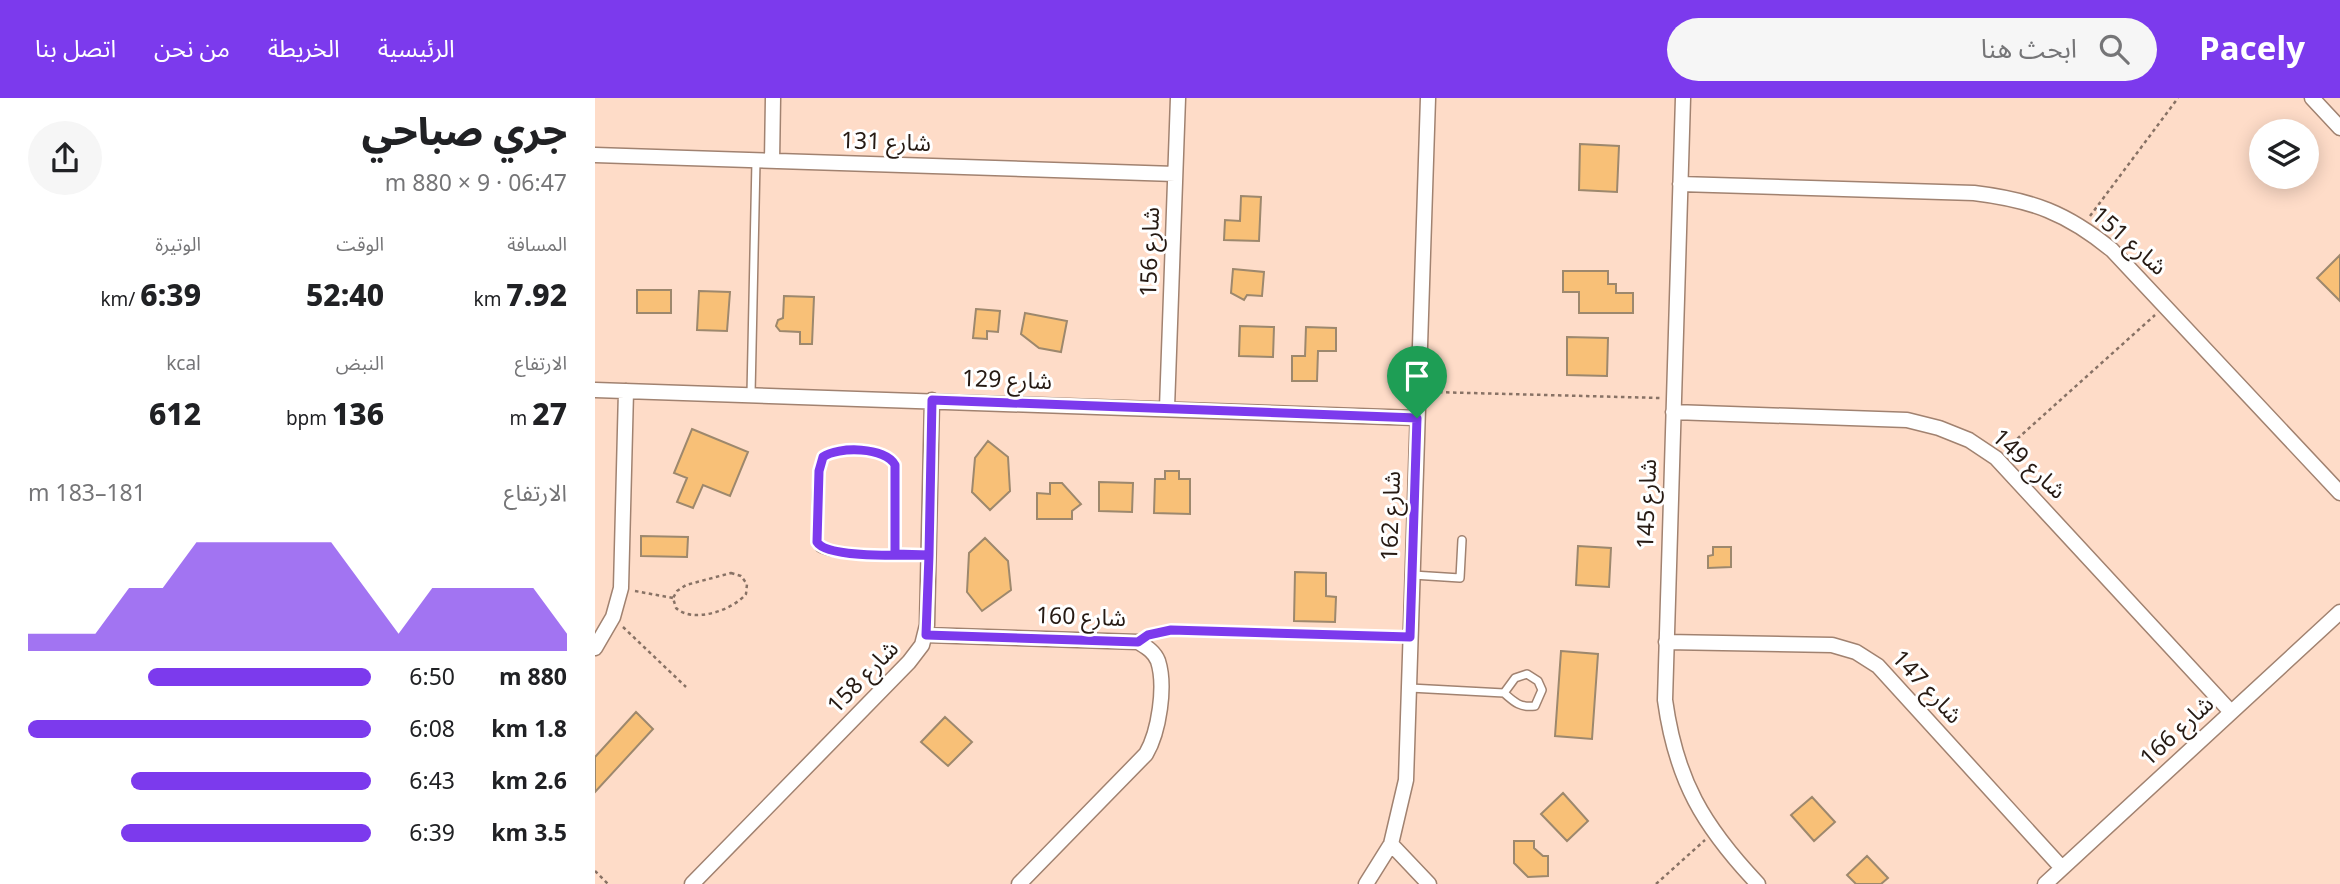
<!DOCTYPE html>
<html lang="ar">
<head>
<meta charset="utf-8">
<style>
	:root { --surface:#fff; --page:#f6f6f6; --text:#202124; --muted:#757577; --accent:#7c3aed }
	body { margin:0; font-family:Georgia,"Noto Sans Arabic",serif; background:var(--page); color:var(--text); direction:rtl; height:100vh; display:flex; flex-direction:column; font-size:26px; white-space:nowrap }
	* { box-sizing:border-box; margin:0 }
	p { font-size:23px; color:var(--muted) }
	.icon { flex:none; width:38px; height:38px; fill:none; stroke:currentColor; stroke-width:2; stroke-linecap:round; stroke-linejoin:round }
	.map { position:relative; flex:1; overflow:hidden; direction:ltr }
	.panel { display:flex; flex-direction:column; background:var(--surface); width:595px }
	.panel>* { flex:none }
	.controls { position:absolute; left:1654px; top:21px; display:grid; gap:14px }
	.controls a { display:grid; place-items:center; width:70px; height:70px; border-radius:50%; background:var(--surface); box-shadow:0 4px 18px #0003; font-size:35px }
	.pin { position:absolute; display:grid; place-items:center; width:60px; height:60px; color:#fff; margin:-72px -30px; border-radius:50% 50% 50% 0; rotate:-45deg; box-shadow:0 0 7px #0007 }
	.pin .icon { rotate:45deg }
	.round { display:grid; place-items:center; flex:none; width:74px; height:74px; border-radius:37px; background:var(--page) }
	.headline { display:flex; align-items:center; justify-content:space-between; height:119px; padding:0 28px }
	h1 { font-size:38px; font-weight:800; line-height:52px }
	.metrics { display:grid; grid-template-columns:repeat(3,1fr); gap:10px; height:119px; padding:7px 28px }
	.metrics div { display:grid; align-content:center }
	.metrics b { font-size:30px; font-weight:800 }
	.metrics small { font-size:19px; font-weight:400 }
	.metrics p { font-size:19px }
	.chart { height:196px; padding:14px 28px }
	.chart p { display:flex; justify-content:space-between }
	.chart svg { width:100%; height:126px; margin-top:7px; fill:var(--accent); opacity:.7 }
	ul { padding:0 28px; list-style:none; font-size:23px }
	li { display:grid; grid-template-columns:112px 84px 1fr; align-items:center; height:52px }
	li i { height:18px; border-radius:9px; background:var(--accent) }
	header { display:flex; align-items:center; gap:42px; box-sizing:border-box; height:98px; padding:0 35px; background:var(--accent); color:#fff }
	header strong { font-size:33px }
	nav { display:flex; gap:38px; margin-inline-start:auto; font-size:24px }
	.search { width:490px; height:63px; background:var(--page); display:flex; align-items:center; gap:18px; box-sizing:border-box; padding:0 24px; border-radius:38px; color:var(--muted); font-size:26px }
	main { display:flex; flex:1; min-height:0 }
	.map>svg:first-child { display:block }
	.building { fill:#f8c077; stroke:#9d886d; stroke-width:2 }
	.lines { fill:none; stroke-linecap:round; stroke-linejoin:round }
	.service-casing { stroke:#a18270; stroke-width:10 }
	.minor-casing { stroke:#a18270; stroke-width:17 }
	.path { stroke:#887265; stroke-width:2.5; stroke-dasharray:3.5 3.5; stroke-linecap:butt }
	.service { stroke:#fff; stroke-width:7 }
	.minor { stroke:#fff; stroke-width:14 }
	.route-casing { stroke:#fff; stroke-width:14 }
	.route { stroke:#7c3aed; stroke-width:9 }
	.labels { text-anchor:middle; dominant-baseline:central; stroke-width:6; stroke-linejoin:round; paint-order:stroke }
	.street-label { font-size:23px; fill:#261a13; stroke:#fff }
</style>
</head>
<body>
<header>
<strong>Pacely</strong>
<div class="search"><svg class="icon" aria-label="search" viewBox="0 0 24 24"><circle cx="10" cy="10" r="6"/><path d="M15 15l6 6"/></svg>ابحث هنا</div>
<nav><a>الرئيسية</a><a>الخريطة</a><a>من نحن</a><a>اتصل بنا</a></nav>
</header>
<main>
<div class="map">
<svg width="1745" height="786" viewBox="0 0 1745 786">
	<rect width="100%" height="100%" fill="#fedcc8"/>
	<path class="building" d="M985,46l39,2 -2,46 -38,-2z
		M646,98l20,1 -2,44 -35,-1 1,-20 15,1z
		M1745,157v46l-23,-23z
		M638,171l31,3 -2,24 -15,-1 -3,5 -13,-7z
		M968,173h45v13h8v9h17v20h-54v-21h-16z
		M42,192h34v23h-34z
		M104,193l31,1 -3,39 -30,-1z
		M189,198l30,1 -2,47h-12v-12l-20,-1 -4,-5 2,-6 5,-2z
		M381,211l24,2 -2,21 -11,-1v8l-14,-1z
		M430,215l42,8 -6,31 -22,-4 -18,-14z
		M645,228l34,1 -1,30 -34,-1z
		M711,229l30,1v23h-18l-1,30h-25v-25h13z
		M972,239l41,1 -1,38 -40,-1z
		M97,331l56,23 -18,44 -27,-11 -10,23 -16,-6 10,-24 -13,-5z
		M393,343l20,16 2,34 -20,19 -18,-18 3,-34z
		M570,373h14v8h11v35l-36,-1 1,-34h10z
		M504,384l34,1 -1,29 -33,-1z
		M455,385h12l19,21 -9,7v8h-35v-26l13,1z
		M46,438l47,1 -1,20 -46,-1z
		M390,440l23,23 3,29 -29,21 -15,-19 2,-39z
		M983,448l33,2 -2,39 -33,-2z
		M1118,449h18v20l-23,1v-12l5,-1z
		M700,474l31,1v23l10,1 -1,25 -41,-1z
		M966,553l37,3 -6,85 -37,-3z
		M41,614l17,17 -58,63v-35z
		M350,619l27,25 -24,24 -27,-24z
		M968,695l25,28 -21,20 -26,-27z
		M1217,699l23,25 -21,19 -23,-26z
		M919,743h20v7l9,8h5v20l-20,1 -14,-14z
		M1272,758l21,22 -7,6h-25l-9,-9z"/>
	<g class="lines">
		<g class="service-casing">
			<path id="service" d="M156,296l5,-233
				M300,456v-89c-9,-17 -49,-18 -66,-13 -4,4 -8,7 -9,13 -4,14 -6,71 0,83 17,10 86,7 109,7
				M818,477l47,3 2,-38
				M815,590l94,5 11,-15 12,-4 11,7 4,9 -7,16c-15,2 -21,-4 -31,-13"/>
		</g>
		<g class="minor-casing">
			<path id="minor" d="M1088,0l-18,602c11,80 38,126 93,184
				M1717,0l28,30
				M0,57l580,19
				M177,63l1,-63
				M1085,86l294,9c58,7 93,20 138,57l228,243
				M0,292l822,28
				M572,310l11,-310
				M1078,314l234,8 32,8 30,12 27,18 235,254
				M331,537l212,7c8,5 16,9 20,19 8,25 1,71 -12,93l-127,130
				M1071,544l166,3 24,7 22,14 184,202
				M0,550l18,-31 8,-29 5,-197
				M796,746l38,40
				M97,786l217,-222 13,-17 5,-20 5,-225
				M771,786l25,-40 15,-64 22,-682
				M1450,786l295,-272"/>
		</g>
		<path class="path" d="M1495,118l88,-118
			M837,294l228,6
			M1412,350l148,-133
			M136,475l10,3 6,8 -1,10c-13,16 -53,30 -70,14l-3,-10 4,-7 9,-6z
			M40,493l38,7
			M28,529l63,60
			M555,536l21,-4 227,6
			M0,773l13,13
			M1061,786l49,-44"/>
		<use href="#service" class="service"/>
		<use href="#minor" class="minor"/>
	</g>
	<g class="lines">
		<g class="route-casing">
			<path id="route" d="M822,320l-485,-18 -3,155 -34,-1v-89c-9,-18 -57,-19 -72,-8l-4,14 -2,71c10,17 90,13 112,13l-3,80 212,7 10,-7 23,-5 239,7 7,-219"/>
		</g>
		<use href="#route" class="route"/>
	</g>
	<g class="labels">
		<g class="street-label">
			<text transform="translate(291 44) rotate(2)">شارع 131</text>
			<text transform="translate(1534 143) rotate(41)">شارع 151</text>
			<text transform="translate(555 154) rotate(-88)">شارع 156</text>
			<text transform="translate(412 282) rotate(2)">شارع 129</text>
			<text transform="translate(1434 366) rotate(43)">شارع 149</text>
			<text transform="translate(1052 406) rotate(-88)">شارع 145</text>
			<text transform="translate(796 418) rotate(-88)">شارع 162</text>
			<text transform="translate(486 519) rotate(2)">شارع 160</text>
			<text transform="translate(268 579) rotate(-46)">شارع 158</text>
			<text transform="translate(1332 589) rotate(47)">شارع 147</text>
			<text transform="translate(1582 633) rotate(-43)">شارع 166</text>
		</g>
	</g>
</svg>
<div class="controls">
<a><svg class="icon" aria-label="layers" viewBox="0 0 24 24"><path d="M12 4l9 5-9 5-9-5zM3 14l9 5 9-5"/></svg></a>
</div>
<div class="pin" style="left:822px;top:320px;background:#1e9e55"><svg class="icon" aria-label="arrive" viewBox="0 0 24 24"><path d="M6 21V4h12l-3 4 3 4H6"/></svg></div>
</div>
<section class="panel">
<div class="headline"><div><h1>جري صباحي</h1><p>06:47 · 9 × 880 m</p></div><a class="round"><svg class="icon" aria-label="share" viewBox="0 0 24 24"><path d="M12 15V3M7 8l5-5 5 5M5 13v7h14v-7"/></svg></a></div>
<div class="metrics">
<div><p>المسافة</p><b>7.92<small> km</small></b></div>
<div><p>الوقت</p><b>52:40</b></div>
<div><p>الوتيرة</p><b>6:39<small> /km</small></b></div>
</div>
<div class="metrics">
<div><p>الارتفاع</p><b>27<small> m</small></b></div>
<div><p>النبض</p><b>136<small> bpm</small></b></div>
<div><p>kcal</p><b>612</b></div>
</div>
<div class="chart"><p><span>الارتفاع</span>181–183 m</p>
<svg viewBox="0 0 160 44" preserveAspectRatio="none"><path d="M0 44V38L10 38L20 38L30 22L40 22L50 6L60 6L70 6L80 6L90 6L100 22L110 38L120 22L130 22L140 22L150 22L160 38V44z"/></svg>
</div>
<ul>
<li><b>880 m</b>6:50<i style="width:65%"></i></li>
<li><b>1.8 km</b>6:08<i style="width:100%"></i></li>
<li><b>2.6 km</b>6:43<i style="width:70%"></i></li>
<li><b>3.5 km</b>6:39<i style="width:73%"></i></li>
</ul>
</section>
</main>
</body>
</html>
